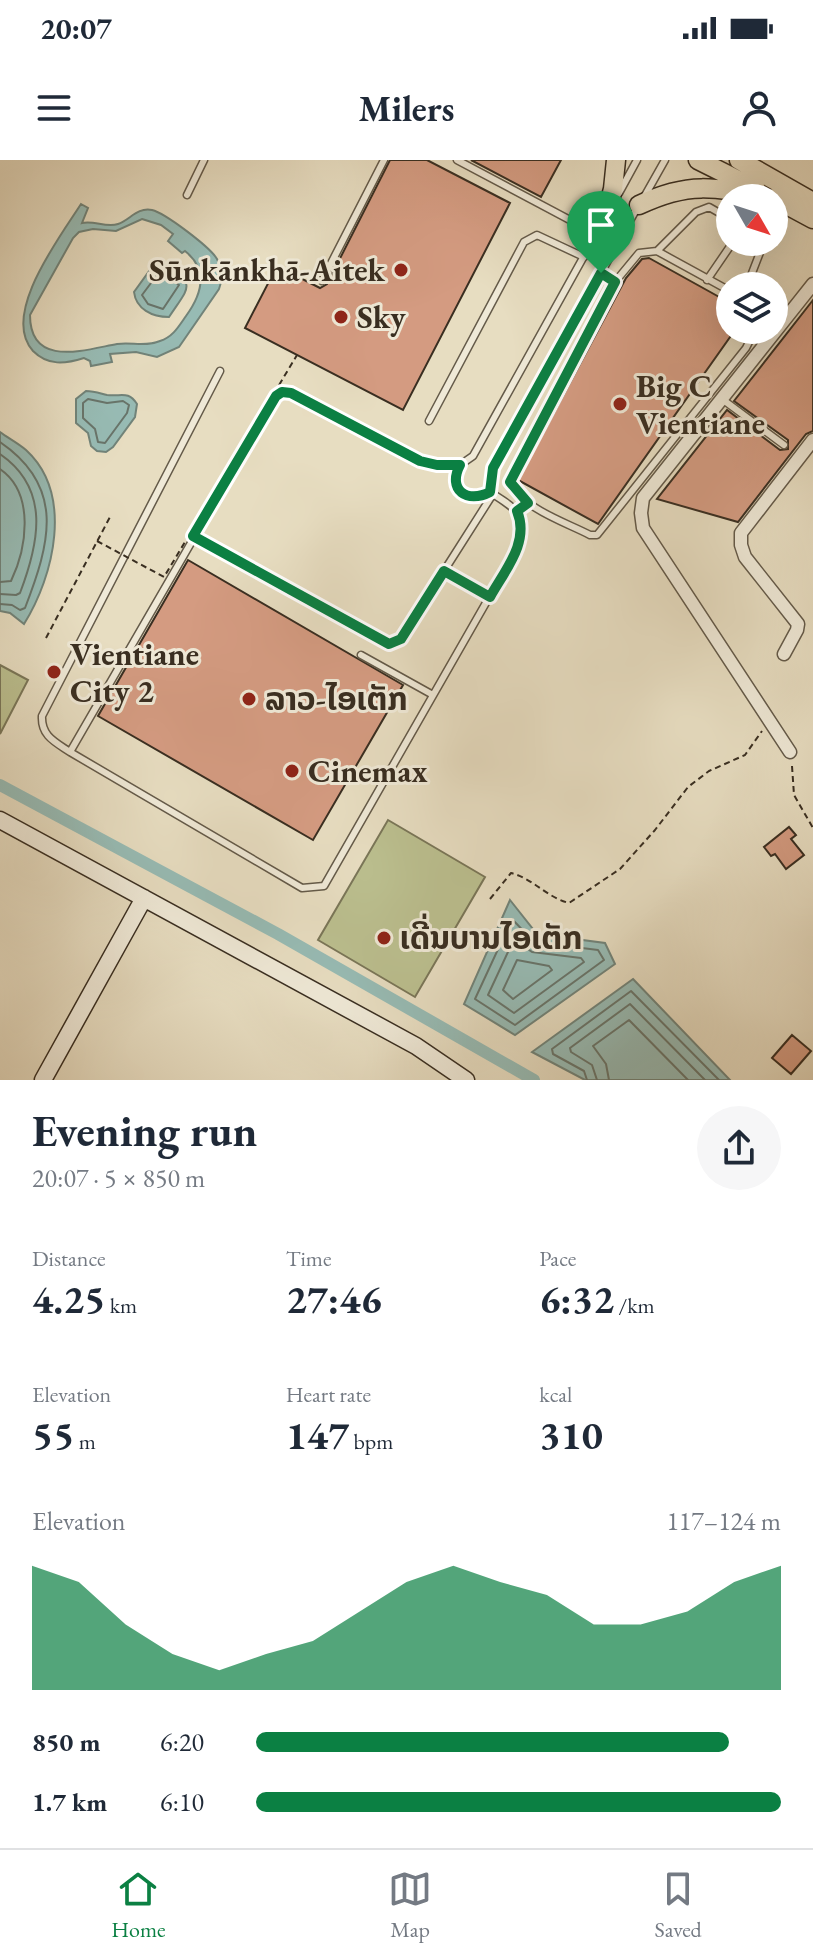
<!DOCTYPE html>
<html lang="en">
<head>
<meta charset="utf-8">
<style>
	:root { --surface:#fff; --page:#f6f6f7; --text:#1f2937; --muted:#747a83; --line:#e0e1e3; --accent:#0b8043 }
	body { margin:0; font-family:"EB Garamond","Noto Sans Lao",serif; background:var(--page); color:var(--text); height:100vh; display:flex; flex-direction:column; font-size:30px; white-space:nowrap }
	* { box-sizing:border-box; margin:0 }
	p { font-size:26px; color:var(--muted) }
	.icon { flex:none; width:44px; height:44px; fill:none; stroke:currentColor; stroke-width:2; stroke-linecap:round; stroke-linejoin:round }
	.map { position:relative; height:920px; overflow:hidden }
	.drawer { display:flex; flex-direction:column; background:var(--surface); flex:1 }
	.drawer>* { flex:none }
	.needle { width:52px; rotate:129deg }
	.controls { position:absolute; left:716px; top:24px; display:grid; gap:16px }
	.controls a { display:grid; place-items:center; width:72px; height:72px; border-radius:50%; background:var(--surface); box-shadow:0 8px 32px #0002; font-size:40px }
	.pin { position:absolute; display:grid; place-items:center; width:68px; height:68px; color:#fff; margin:-82px -34px; border-radius:50% 50% 50% 0; rotate:-45deg; box-shadow:0 0 8px #0007 }
	.pin .icon { rotate:45deg }
	.round { display:grid; place-items:center; flex:none; width:84px; height:84px; border-radius:42px; background:var(--page) }
	.overview { display:flex; align-items:center; justify-content:space-between; height:136px; padding:0 32px }
	h1 { font-size:44px; font-weight:700; line-height:60px }
	.metrics { display:grid; grid-template-columns:repeat(3,1fr); gap:12px; height:136px; padding:8px 32px }
	.metrics div { display:grid; align-content:center }
	.metrics b { font-size:40px; font-weight:700 }
	.metrics small { font-size:22px; font-weight:400 }
	.metrics p { font-size:22px }
	.chart { height:224px; padding:16px 32px }
	.chart p { display:flex; justify-content:space-between }
	.chart svg { width:100%; height:144px; margin-top:8px; fill:var(--accent); opacity:.7 }
	ul { padding:0 32px; list-style:none; font-size:26px }
	li { display:grid; grid-template-columns:128px 96px 1fr; align-items:center; height:60px }
	li i { height:20px; border-radius:10px; background:var(--accent) }
	.status { display:flex; justify-content:space-between; align-items:center; height:56px; padding:0 40px; background:var(--surface); direction:ltr }
	.status svg { height:22px; fill:currentColor }
	header { display:flex; justify-content:space-between; align-items:center; height:104px; padding:0 32px; background:var(--surface); font-size:36px; font-weight:700 }
	.tab-bar { display:flex; justify-content:space-around; align-items:center; height:112px; border-top:2px solid var(--line); background:var(--surface); font-size:22px; color:var(--muted) }
	.tab-bar a { display:grid; justify-items:center; gap:4px }
	.tab-bar .active { color:var(--accent) }
	.map>svg:first-child { display:block }
	.green { fill:#bbbf8f; stroke:#7a7658; stroke-width:2 }
	.water { fill:#97bbb4; stroke:#718379; stroke-width:2; fill-rule:evenodd }
	.lines { fill:none; stroke-linecap:round; stroke-linejoin:round }
	.shore { stroke:#68746a; stroke-width:2 }
	.canal { stroke:#97bbb4; stroke-width:12 }
	.building { fill:#d49b81; stroke:#392e21; stroke-width:2 }
	.lane-casing { stroke:#645a49; stroke-width:9 }
	.street-casing { stroke:#645a49; stroke-width:15 }
	.secondary-casing { stroke:#392e21; stroke-width:19 }
	.primary-casing { stroke:#392e21; stroke-width:21 }
	.path { stroke:#392e21; stroke-width:2; stroke-dasharray:6 4; stroke-linecap:butt }
	.lane { stroke:#efe9d7; stroke-width:6 }
	.street { stroke:#efe9d7; stroke-width:12 }
	.secondary { stroke:#efe9d7; stroke-width:16 }
	.primary { stroke:#e7ddc1; stroke-width:18 }
	.path-bridge { stroke:#392e21; stroke-width:2; stroke-dasharray:6 4; stroke-linecap:butt }
	.route-casing { stroke:#fff; stroke-width:16 }
	.route { stroke:#0b8043; stroke-width:10 }
	.poi-dot { fill:#8f2418; stroke:#efe9d7; stroke-width:3 }
	.labels { text-anchor:middle; dominant-baseline:central; stroke-width:6; stroke-linejoin:round; paint-order:stroke }
	.poi-label { font-size:32px; font-weight:bold; fill:#392e21; stroke:#efe9d7; text-anchor:start }
</style>
</head>
<body>
<div class="status"><b>20:07</b><svg viewBox="0 0 49 12"><path d="M0 12V9h3v3zM5 12V6h3v6zM10 12V3h3v9zM15 12V0h3v12zM26 1h20v11H26zM47 4h2v5h-2z"/></svg></div>
<header><svg class="icon" aria-label="menu" viewBox="0 0 24 24"><path d="M4 6h16M4 12h16M4 18h16"/></svg>Milers<svg class="icon" aria-label="person" viewBox="0 0 24 24"><circle cx="12" cy="8" r="4"/><path d="M4 21q1-7 8-7t8 7"/></svg></header>
<div class="map">
<svg width="813" height="920" viewBox="0 0 813 920">
	<rect width="100%" height="100%" fill="#e7ddc1"/>
	<filter id="stains"><feTurbulence type="fractalNoise" baseFrequency=".0025" numOctaves="4"/><feColorMatrix values="0 0 0 0 .2 0 0 0 0 .09 0 0 0 0 .02 0 0 0 .5 -.17"/></filter>
	<radialGradient id="worn" r=".72"><stop offset=".6" stop-color="#630" stop-opacity="0"/><stop offset="1" stop-color="#630" stop-opacity=".3"/></radialGradient>
	<path class="green" d="M0,505l28,15 -28,54z
		M388,660l97,57 -70,120 -97,-57z"/>
	<path class="water" d="M81,44l7,4 -6,15c12,-3 24,5 36,1 12,-4 19,-17 34,-14 13,3 58,37 65,49 5,10 6,20 2,30l-40,58 -22,10 -21,-5 -26,2 2,8 -21,4 -1,-5 -6,-3c-19,6 -36,8 -51,-7 -33,-36 27,-114 48,-147zM142,59l19,6 12,9 -5,7 14,12 3,-2c24,19 17,43 1,65 -7,10 -13,21 -26,25 -14,6 -28,1 -43,3 -33,6 -87,24 -87,-29l43,-77 6,-6 14,-3 23,2z
		M162,102c34,24 29,22 7,55 -17,0 -33,-8 -35,-25l21,-29z
		M86,231c8,0 13,2 21,4 14,2 21,-5 30,9l-2,13 -22,30 -7,5 -9,-1 -6,-5 -3,-13 -12,-10v-24z
		M0,272c8,6 18,11 26,18 48,44 28,126 -2,174l-14,-11 -10,-2z
		M510,740l27,34 68,9 10,21 -100,71 -51,-31z
		M633,819l97,101h-145l-53,-28z"/>
	<g class="lines">
		<path class="shore" d="M160,111l19,14 -16,24 -15,-5 -6,-9z
			M88,239l19,4 16,-2 6,4 -2,8 -22,30 -7,-1 -3,-13 -12,-11v-15z
			M0,282c66,45 50,101 25,166l-5,2 -8,-5 -12,-1
			M0,294c51,35 39,89 20,139l-4,2 -16,-1
			M0,309c35,24 27,79 11,112l-11,1
			M512,759l22,23 64,8 6,10 -89,65 -40,-26z
			M514,779l18,13 49,6 3,4 -70,51 -26,-18z
			M517,800l32,6 3,4 -39,29 -10,-9z
			M587,920l-3,-9 -31,-17 -1,-5 79,-58 88,89
			M597,920l-5,-15 -21,-13 -1,-4 60,-44 75,76
			M609,920l-3,-16 -13,-18 36,-26 59,60"/>
		<path class="canal" d="M0,625l278,149 256,146"/>
	</g>
	<path class="building" d="M390,0h37l83,43 -107,207 -158,-82 32,-62 43,22 7,-4z
		M471,0h90l-20,37z
		M649,98l81,45v27h5l-137,194 -80,-44 108,-202 16,-19z
		M813,140v131l-7,3 -68,88 -81,-23 70,-89 53,40 8,-1v-9l-54,-39z
		M188,400l215,125 -90,155 -215,-124z
		M789,667l7,8 -5,4 13,16 -18,14 -11,-15 -4,2 -7,-9z
		M792,875l19,16 -20,23 -19,-16z"/>
	<g class="lines">
		<g class="lane-casing">
			<path id="lane" d="M457,0l160,85
				M619,33l18,-33
				M187,35l17,-35
				M643,39l22,-39
				M657,91l39,-39 13,-5 21,12
				M707,120l26,-38
				M322,121l62,-121
				M747,126l17,-44
				M730,131l-73,-40 -18,2 -24,29 -105,200c15,28 53,39 80,53h7l149,-187 9,-18
				M722,239l62,46
				M429,261l95,-179 13,-7 47,22
				M460,305c-12,25 7,39 30,27
				M490,332c24,16 38,21 29,53l-195,341 -22,2 -232,-136 206,-356 6,-4 9,1 129,68 17,4h23l13,-9 131,-236
				M490,332l3,-24 144,-260
				M193,376l196,108 12,-5 43,-68 46,26
				M444,411l49,-77
				M361,495l72,40
				M70,592c-15,-10 -29,-16 -28,-36l178,-345"/>
		</g>
		<g class="street-casing">
			<path id="street" d="M784,494l13,-24 1,-6 -53,-67 -4,-12v-12l72,-93
				M790,592l-147,-224 -2,-15 2,-15 170,-214"/>
		</g>
		<g class="secondary-casing">
			<path id="secondary" d="M0,660l416,226 50,34
				M43,920l101,-182"/>
		</g>
		<g class="primary-casing">
			<path id="primary" d="M698,0l58,29
				M739,0l74,42
				M774,38l39,21
				M639,45c50,-24 76,-18 128,-7
				M605,59l8,-30 3,-29"/>
		</g>
		<path class="path" d="M46,478l64,-121
			M792,606l2,29 19,33
			M490,739l21,-26c23,6 35,24 58,30l51,-34 35,-39 33,-43 21,-16 36,-16 17,-24"/>
		<use href="#lane" class="lane"/>
		<use href="#street" class="street"/>
		<use href="#secondary" class="secondary"/>
		<use href="#primary" class="primary"/>
		<path class="path-bridge" d="M97,381l67,36 133,-222"/>
	</g>
	<g class="lines">
		<g class="route-casing">
			<path id="route" d="M601,113l14,9 -105,200 18,21 -11,8c13,31 -12,59 -27,86l-46,-26 -43,68 -12,5 -196,-108 83,-140 6,-4 9,1 129,68 17,4h23c-13,25 7,39 30,27l3,-24z"/>
		</g>
		<use href="#route" class="route"/>
	</g>
	<g class="poi-dot">
		<circle cx="401" cy="110" r="8"/>
		<circle cx="341" cy="157" r="8"/>
		<circle cx="620" cy="244" r="8"/>
		<circle cx="54" cy="512" r="8"/>
		<circle cx="249" cy="539" r="8"/>
		<circle cx="292" cy="611" r="8"/>
		<circle cx="384" cy="778" r="8"/>
	</g>
	<g class="labels">
		<g class="poi-label">
			<text x="385" y="110" text-anchor="end">Sūnkānkhā-Aitek</text>
			<text x="357" y="157">Sky</text>
			<text x="636" y="226">Big C<tspan x="636" dy="37">Vientiane</tspan></text>
			<text x="70" y="494">Vientiane<tspan x="70" dy="37">City 2</tspan></text>
			<text x="265" y="539">ລາວ-ໄອເຕັກ</text>
			<text x="308" y="611">Cinemax</text>
			<text x="400" y="778">ເດີ່ນບານໄອເຕັກ</text>
		</g>
	</g>
	<rect width="100%" height="100%" filter="url(#stains)"/>
	<rect width="100%" height="100%" fill="url(#worn)"/>
</svg>
<div class="controls">
<a><svg class="needle" viewBox="-14 -14 28 28"><path d="M0-13l5 13h-10z" fill="#e53935"/><path d="M0 13l5-13h-10z" fill="#747a83"/></svg></a>
<a><svg class="icon" aria-label="layers" viewBox="0 0 24 24"><path d="M12 4l9 5-9 5-9-5zM3 14l9 5 9-5"/></svg></a>
</div>
<div class="pin" style="left:601px;top:113px;background:#1e9e55"><svg class="icon" aria-label="arrive" viewBox="0 0 24 24"><path d="M6 21V4h12l-3 4 3 4H6"/></svg></div>
</div>
<section class="drawer">
<div class="overview"><div><h1>Evening run</h1><p>20:07 · 5 × 850 m</p></div><a class="round"><svg class="icon" aria-label="share" viewBox="0 0 24 24"><path d="M12 15V3M7 8l5-5 5 5M5 13v7h14v-7"/></svg></a></div>
<div class="metrics">
<div><p>Distance</p><b>4.25<small> km</small></b></div>
<div><p>Time</p><b>27:46</b></div>
<div><p>Pace</p><b>6:32<small> /km</small></b></div>
</div>
<div class="metrics">
<div><p>Elevation</p><b>55<small> m</small></b></div>
<div><p>Heart rate</p><b>147<small> bpm</small></b></div>
<div><p>kcal</p><b>310</b></div>
</div>
<div class="chart"><p><span>Elevation</span>117–124 m</p>
<svg viewBox="0 0 160 44" preserveAspectRatio="none"><path d="M0 44V6L10 11L20 24L30 33L40 38L50 33L60 29L70 20L80 11L90 6L100 11L110 15L120 24L130 24L140 20L150 11L160 6V44z"/></svg>
</div>
<ul>
<li><b>850 m</b>6:20<i style="width:90%"></i></li>
<li><b>1.7 km</b>6:10<i style="width:100%"></i></li>
</ul>
</section>
<nav class="tab-bar">
<a class="active"><svg class="icon" aria-label="home" viewBox="0 0 24 24"><path d="M3 11l9-7 9 7M6 9v11h12V9"/></svg>Home</a>
<a><svg class="icon" aria-label="map" viewBox="0 0 24 24"><path d="M3 6l6-2 6 2 6-2v14l-6 2-6-2-6 2zM9 4v14M15 6v14"/></svg>Map</a>
<a><svg class="icon" aria-label="saved" viewBox="0 0 24 24"><path d="M7 4h10v16l-5-4-5 4z"/></svg>Saved</a>
</nav>
</body>
</html>
